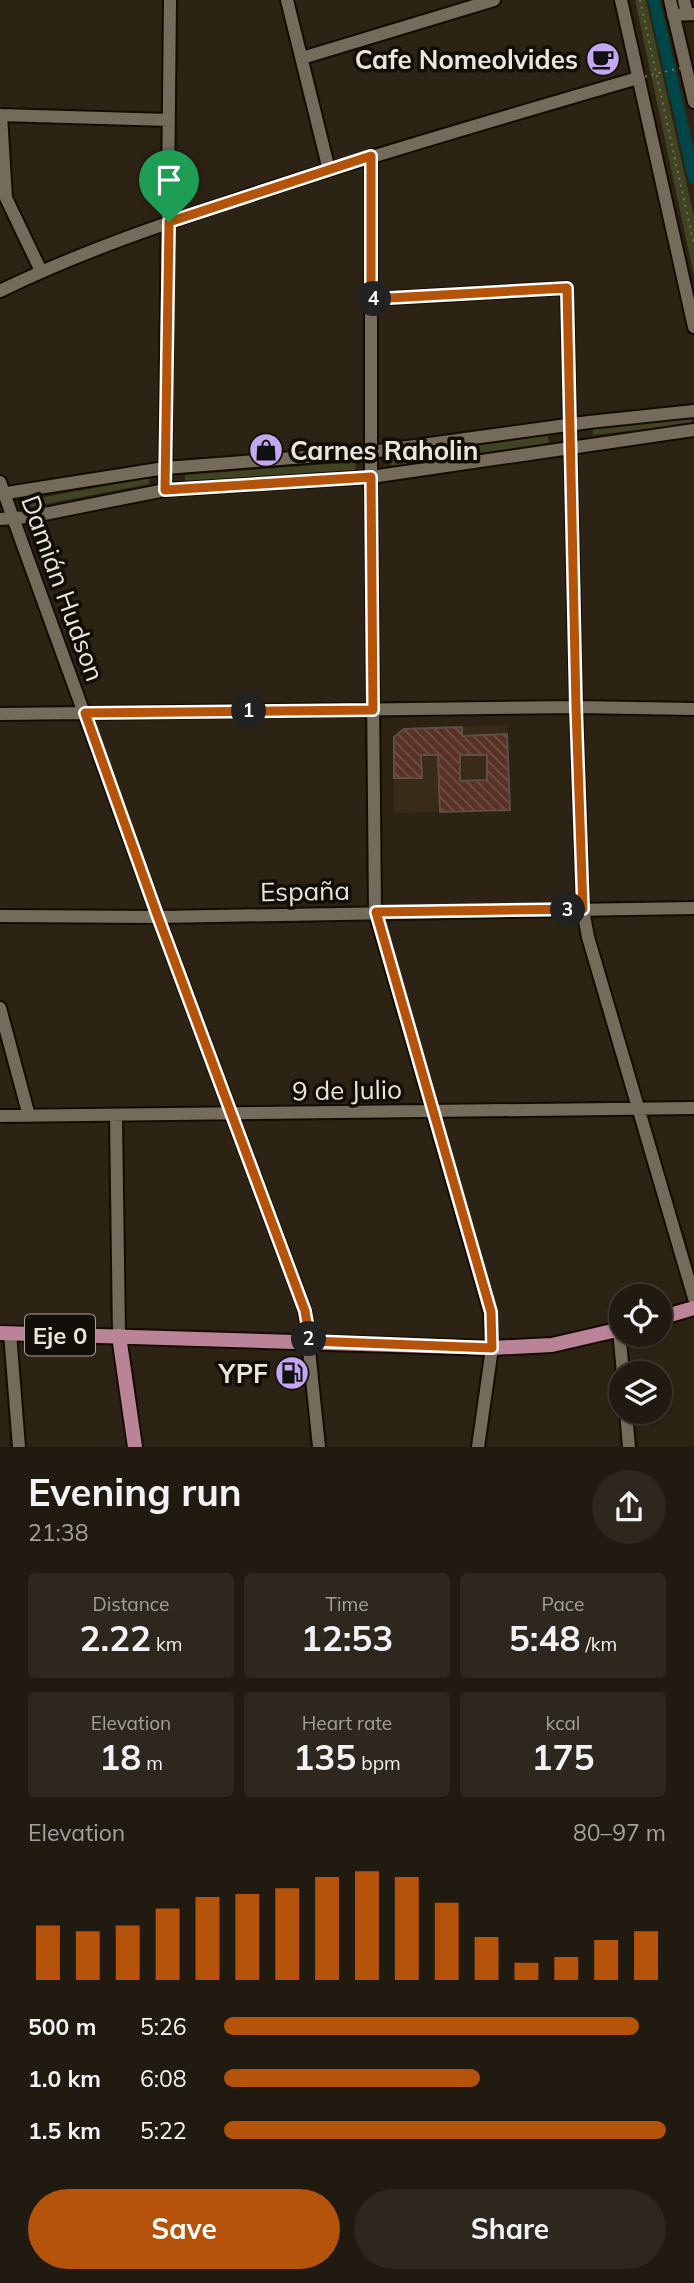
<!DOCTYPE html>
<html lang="en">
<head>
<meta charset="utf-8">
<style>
	:root { --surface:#211a10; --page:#2d271e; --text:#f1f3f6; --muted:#a2a19f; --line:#3e3830; --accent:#b45309 }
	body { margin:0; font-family:Mulish,sans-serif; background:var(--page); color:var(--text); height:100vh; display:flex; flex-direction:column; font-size:26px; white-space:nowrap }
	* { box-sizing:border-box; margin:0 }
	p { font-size:23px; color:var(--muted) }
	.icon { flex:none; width:38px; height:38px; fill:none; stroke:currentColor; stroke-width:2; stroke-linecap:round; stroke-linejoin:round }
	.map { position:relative; height:1447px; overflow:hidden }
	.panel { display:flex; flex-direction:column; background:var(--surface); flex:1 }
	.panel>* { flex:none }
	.buttons { position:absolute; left:609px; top:1284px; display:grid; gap:14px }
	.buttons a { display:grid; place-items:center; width:63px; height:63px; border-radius:50%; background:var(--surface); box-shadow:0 2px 5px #0004,0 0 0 2px var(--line); font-size:35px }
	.pin { position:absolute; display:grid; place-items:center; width:60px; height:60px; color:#fff; margin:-72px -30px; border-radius:50% 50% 50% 0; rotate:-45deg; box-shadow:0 0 7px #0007 }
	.pin .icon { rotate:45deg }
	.km { position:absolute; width:35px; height:35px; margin:-18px; border-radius:50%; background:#222; color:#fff; font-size:19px; line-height:35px; text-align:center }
	.round { display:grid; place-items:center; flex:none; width:74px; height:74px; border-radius:37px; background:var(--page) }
	.summary { display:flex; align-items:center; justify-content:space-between; height:119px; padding:0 28px }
	h1 { font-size:38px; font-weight:700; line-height:52px }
	.metrics { display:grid; grid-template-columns:repeat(3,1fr); gap:10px; height:119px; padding:7px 28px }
	.metrics div { display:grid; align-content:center; border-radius:7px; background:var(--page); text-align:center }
	.metrics b { font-size:35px; font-weight:700 }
	.metrics small { font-size:19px; font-weight:400 }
	.metrics p { font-size:19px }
	.chart { height:196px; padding:14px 28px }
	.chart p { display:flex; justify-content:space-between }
	.chart svg { width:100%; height:126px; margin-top:7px; stroke:var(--accent); stroke-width:6 }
	.action { display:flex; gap:14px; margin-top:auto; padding:14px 28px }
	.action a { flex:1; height:80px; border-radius:42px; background:var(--accent); color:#fff; font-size:28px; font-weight:700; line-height:80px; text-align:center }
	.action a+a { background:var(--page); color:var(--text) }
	ul { padding:0 28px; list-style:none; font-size:23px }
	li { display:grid; grid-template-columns:112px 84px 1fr; align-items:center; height:52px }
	li i { height:18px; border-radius:9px; background:var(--accent) }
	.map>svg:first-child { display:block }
	.built { fill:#382b17 }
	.green { fill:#414422 }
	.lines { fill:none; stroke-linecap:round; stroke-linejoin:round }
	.canal { stroke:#004648; stroke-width:12 }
	.building { fill:url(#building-back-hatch); stroke:#604d48; stroke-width:2; fill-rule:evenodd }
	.minor-casing { stroke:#140c02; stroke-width:16 }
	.major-casing { stroke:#140c02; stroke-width:18 }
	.path { stroke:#776f63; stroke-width:2; stroke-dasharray:2 5; stroke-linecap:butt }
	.minor { stroke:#756b5b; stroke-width:12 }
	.major { stroke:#bb8398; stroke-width:14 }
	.path-bridge { stroke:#776f63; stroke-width:2; stroke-dasharray:2 5; stroke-linecap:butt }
	.route-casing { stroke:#fff; stroke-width:14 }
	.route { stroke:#b45309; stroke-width:9 }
	.labels { text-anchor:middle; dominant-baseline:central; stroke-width:7; stroke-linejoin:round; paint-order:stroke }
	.shield { fill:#110d07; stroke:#aaa49c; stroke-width:2 }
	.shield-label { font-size:24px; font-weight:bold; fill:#ebe5dc }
	.poi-label { font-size:26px; font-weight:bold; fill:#ebe5dc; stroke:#110d07; text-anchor:end }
	.street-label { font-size:26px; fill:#ebe5dc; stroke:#110d07 }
</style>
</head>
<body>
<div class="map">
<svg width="694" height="1447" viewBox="0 0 694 1447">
	<defs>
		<pattern id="building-back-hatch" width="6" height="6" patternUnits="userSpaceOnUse" patternTransform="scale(1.75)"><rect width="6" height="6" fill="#593226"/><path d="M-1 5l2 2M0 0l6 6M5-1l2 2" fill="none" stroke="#715045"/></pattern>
	</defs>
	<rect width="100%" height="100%" fill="#2c2315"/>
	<path class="built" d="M507,725l3,85 -116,3v-76l10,-8z"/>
	<path class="green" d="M635,0h11l48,217v59z
		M691,418l1,6 -99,11v-6z
		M548,435l1,8 -158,23v-7z
		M356,462l-1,9 -170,11v-7z
		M149,478v6l-118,23 -3,-7z"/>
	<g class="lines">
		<path class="canal" d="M654,0l40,178"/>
	</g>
	<path class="building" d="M462,727v9l45,-2 3,76 -70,2 -2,-57h-17l1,23h-28v-41l10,-8zM460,755h27v25l-27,1z"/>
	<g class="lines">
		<g class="minor-casing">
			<path id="minor" d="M287,0l42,170
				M621,0l73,327
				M670,0l24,102
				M684,0l3,14
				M673,15l21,-1
				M302,58l192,-58
				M0,115l169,5
				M1,115l5,83 35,73
				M371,156v321l4,435 115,400 2,36 -14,99
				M0,291c80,-39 163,-67 247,-95 130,-42 260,-80 391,-118
				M371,299l196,-11 9,419 7,203 5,27 106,361
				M0,482l158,435 147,394 14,136
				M165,490l5,-490
				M0,494l165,-26 206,-16 218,-30 105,-11
				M0,519l29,-2 136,-27 206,-13 323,-47
				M0,714l576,-7 118,2
				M0,916l158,1 536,-9
				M0,1008l29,108
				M0,1116l694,-8
				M116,1116l3,220
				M619,1330l4,44
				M10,1333l9,114
				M626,1412l3,35"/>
		</g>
		<g class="major-casing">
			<path id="major" d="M660,1318l34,-10
				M0,1333l492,15 60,-3 69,-16
				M119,1336l16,111"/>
		</g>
		<path class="path" d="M640,0l54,245"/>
		<use href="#minor" class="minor"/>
		<use href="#major" class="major"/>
		<path class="path-bridge" d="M638,78l47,-11"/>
	</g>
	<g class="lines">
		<g class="route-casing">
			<path id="route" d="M371,156v143l196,-11 9,419 7,202 -207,3 115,400 1,36 -182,-7 -5,-30 -147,-394 -73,-204 288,-3 -2,-233 -206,13 4,-268z"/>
		</g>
		<use href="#route" class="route"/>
	</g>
	<defs>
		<g id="cafe-disc" transform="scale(1.75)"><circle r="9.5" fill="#c4a7f1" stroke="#110d07"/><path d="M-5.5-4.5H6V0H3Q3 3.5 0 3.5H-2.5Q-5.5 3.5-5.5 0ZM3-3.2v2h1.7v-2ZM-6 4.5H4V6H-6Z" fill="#111"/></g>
		<g id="shop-disc" transform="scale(1.75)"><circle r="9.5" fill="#c4a7f1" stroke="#110d07"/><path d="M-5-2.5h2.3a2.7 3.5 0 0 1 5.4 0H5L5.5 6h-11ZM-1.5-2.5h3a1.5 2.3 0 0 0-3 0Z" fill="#111"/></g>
		<g id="fuel-disc" transform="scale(1.75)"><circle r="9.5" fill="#c4a7f1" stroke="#110d07"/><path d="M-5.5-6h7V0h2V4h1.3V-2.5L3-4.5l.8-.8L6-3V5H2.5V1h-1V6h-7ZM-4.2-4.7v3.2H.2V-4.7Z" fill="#111"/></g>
	</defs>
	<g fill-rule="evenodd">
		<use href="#cafe-disc" x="603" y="59"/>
		<use href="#shop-disc" x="266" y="450"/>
		<use href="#fuel-disc" x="292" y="1373"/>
	</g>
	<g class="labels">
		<rect class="shield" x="25" y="1314.5" width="70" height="41" rx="5"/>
		<g class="shield-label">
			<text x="60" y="1335">Eje 0</text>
		</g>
		<g class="poi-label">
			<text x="578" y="59">Cafe Nomeolvides</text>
			<text x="290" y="450" text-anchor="start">Carnes Raholin</text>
			<text x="268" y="1373">YPF</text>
		</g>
		<g class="street-label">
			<text transform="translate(63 588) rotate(70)">Damián Hudson</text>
			<text transform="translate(305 891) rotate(-1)">España</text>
			<text transform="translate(347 1090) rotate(-1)">9 de Julio</text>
		</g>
	</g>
</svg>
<div class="buttons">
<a><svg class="icon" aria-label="locate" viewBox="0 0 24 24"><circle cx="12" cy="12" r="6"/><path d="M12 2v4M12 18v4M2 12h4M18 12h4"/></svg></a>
<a><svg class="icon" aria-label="layers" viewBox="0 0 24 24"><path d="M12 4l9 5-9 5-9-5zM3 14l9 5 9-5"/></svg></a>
</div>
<div class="pin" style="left:169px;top:222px;background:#1e9e55"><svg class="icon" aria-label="arrive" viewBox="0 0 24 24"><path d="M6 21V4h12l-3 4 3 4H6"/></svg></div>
<b class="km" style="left:249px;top:711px">1</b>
<b class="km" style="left:309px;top:1339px">2</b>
<b class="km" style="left:568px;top:910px">3</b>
<b class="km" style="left:374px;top:299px">4</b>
</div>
<section class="panel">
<div class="summary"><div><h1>Evening run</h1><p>21:38</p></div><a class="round"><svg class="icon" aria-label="share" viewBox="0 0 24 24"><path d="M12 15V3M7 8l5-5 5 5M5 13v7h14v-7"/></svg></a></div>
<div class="metrics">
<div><p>Distance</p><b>2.22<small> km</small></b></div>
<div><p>Time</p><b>12:53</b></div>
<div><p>Pace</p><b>5:48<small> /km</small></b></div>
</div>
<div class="metrics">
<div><p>Elevation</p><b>18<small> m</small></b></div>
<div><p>Heart rate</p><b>135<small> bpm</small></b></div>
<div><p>kcal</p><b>175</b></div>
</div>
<div class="chart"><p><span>Elevation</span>80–97 m</p>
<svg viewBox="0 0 160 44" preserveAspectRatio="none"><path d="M5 44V25M15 44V27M25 44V25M35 44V19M45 44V15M55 44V14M65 44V12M75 44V8M85 44V6M95 44V8M105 44V17M115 44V29M125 44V38M135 44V36M145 44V30M155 44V27"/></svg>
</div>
<ul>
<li><b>500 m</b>5:26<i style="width:94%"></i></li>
<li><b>1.0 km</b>6:08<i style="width:58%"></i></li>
<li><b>1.5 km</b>5:22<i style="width:100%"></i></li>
</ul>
<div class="action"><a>Save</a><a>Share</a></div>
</section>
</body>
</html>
